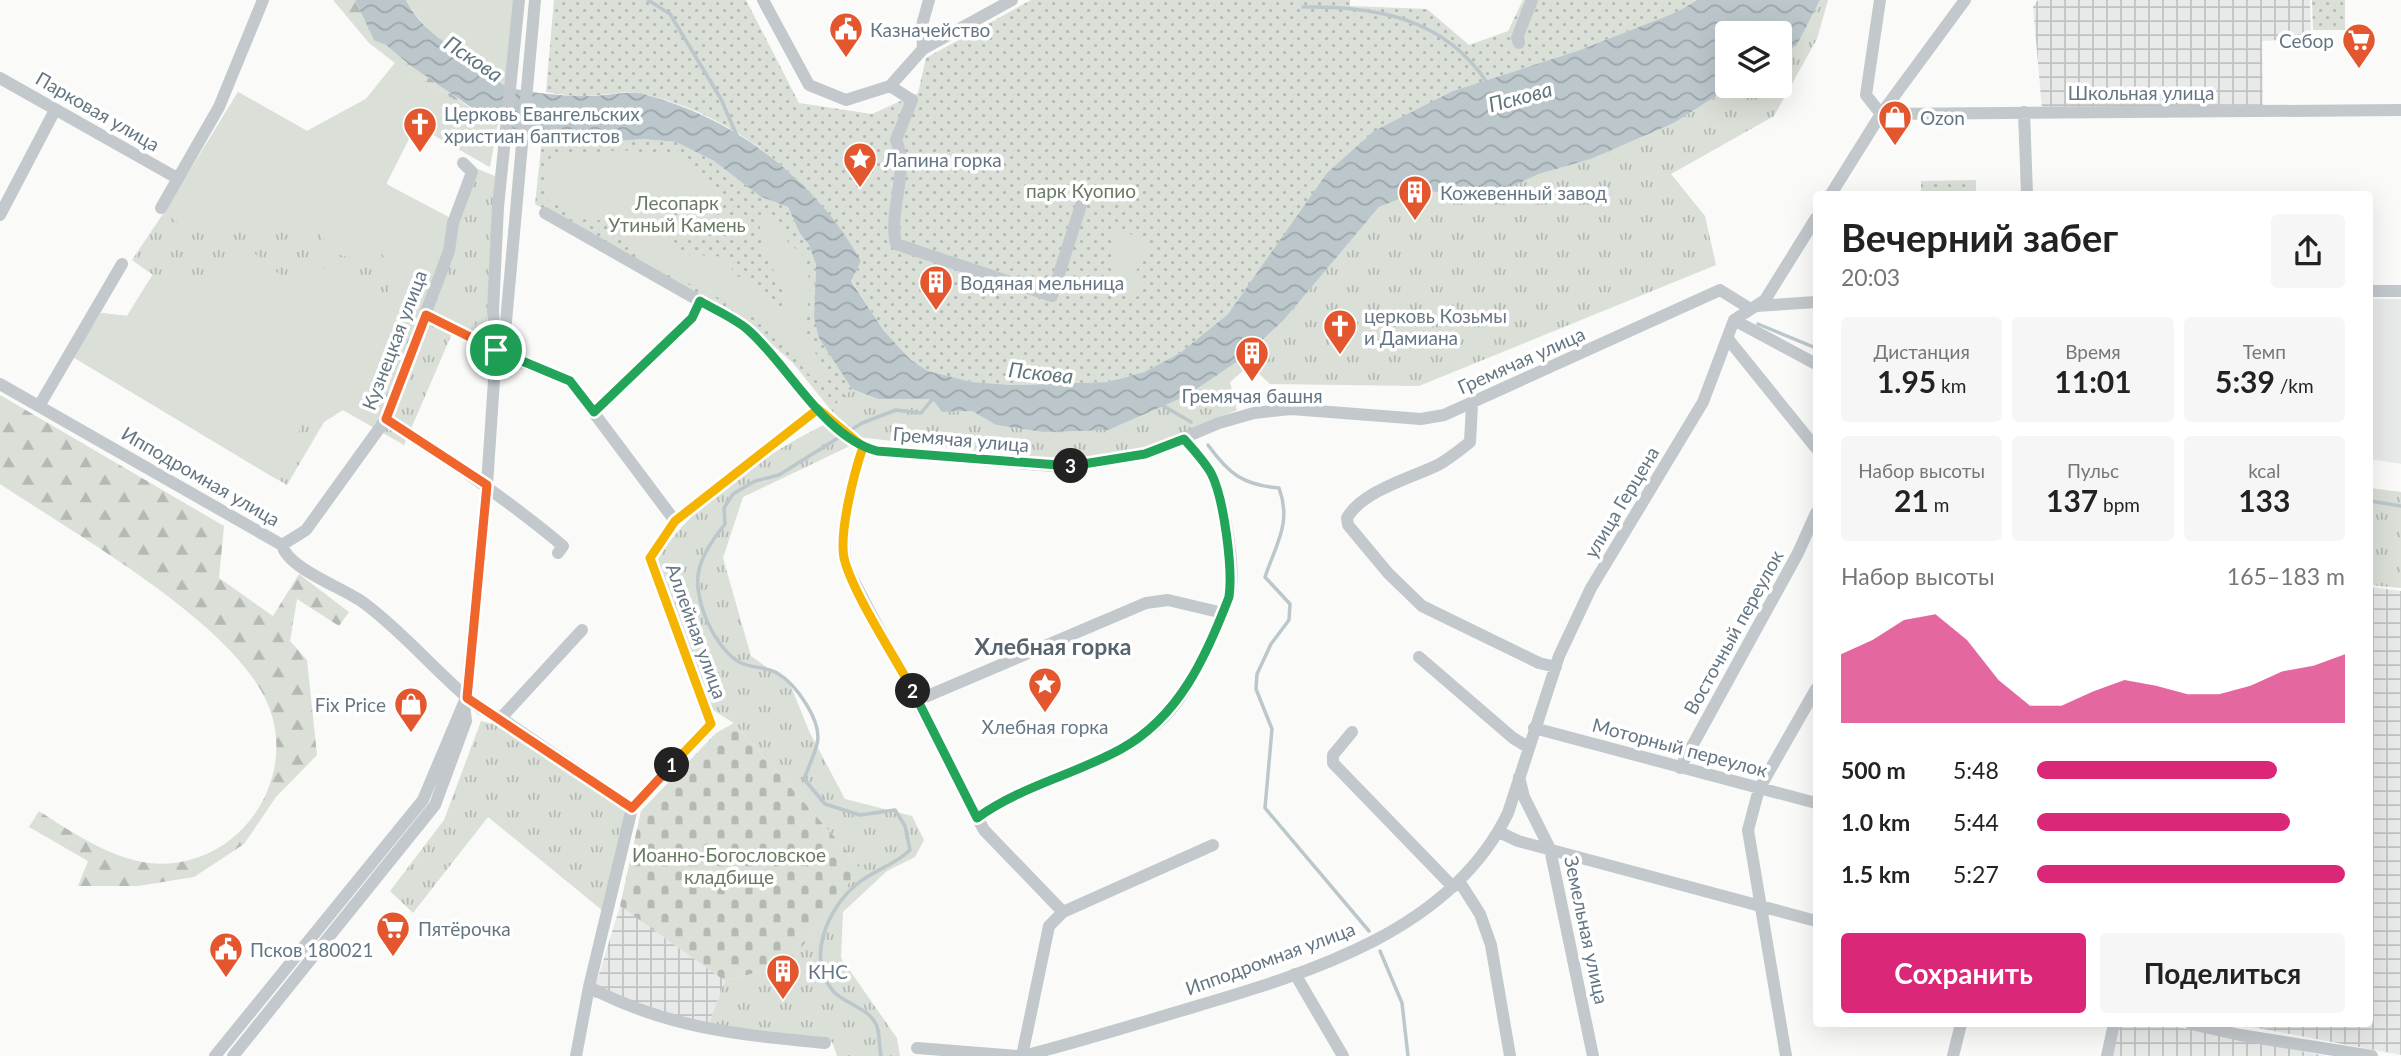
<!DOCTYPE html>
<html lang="ru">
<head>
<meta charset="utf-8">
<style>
	:root { --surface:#fff; --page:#f6f6f6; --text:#222; --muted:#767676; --accent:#db2777 }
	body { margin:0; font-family:Lato,sans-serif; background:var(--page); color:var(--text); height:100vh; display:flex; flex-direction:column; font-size:26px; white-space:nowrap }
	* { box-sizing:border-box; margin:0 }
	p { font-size:23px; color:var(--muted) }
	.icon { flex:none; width:38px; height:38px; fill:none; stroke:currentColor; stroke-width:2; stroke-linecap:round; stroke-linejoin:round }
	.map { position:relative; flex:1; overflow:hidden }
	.sheet { position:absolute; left:1813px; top:191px; width:560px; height:836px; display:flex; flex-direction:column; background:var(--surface); border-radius:7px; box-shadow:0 7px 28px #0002 }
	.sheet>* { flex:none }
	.buttons { position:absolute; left:1715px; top:21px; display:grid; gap:14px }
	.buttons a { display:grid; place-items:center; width:77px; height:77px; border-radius:7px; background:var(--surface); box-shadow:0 7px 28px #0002; font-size:35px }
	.pin { position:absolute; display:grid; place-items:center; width:60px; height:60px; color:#fff; margin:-30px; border:4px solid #fff; border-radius:50%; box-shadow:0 2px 7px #0007 }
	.km { position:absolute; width:35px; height:35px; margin:-18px; border-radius:50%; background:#222; color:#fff; font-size:19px; line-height:35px; text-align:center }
	.round { display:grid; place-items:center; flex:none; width:74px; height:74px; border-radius:7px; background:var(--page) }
	.summary { display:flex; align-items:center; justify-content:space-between; height:119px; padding:0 28px }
	h1 { font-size:38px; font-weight:700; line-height:52px }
	.stats { display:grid; grid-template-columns:repeat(3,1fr); gap:10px; height:119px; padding:7px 28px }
	.stats div { display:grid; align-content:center; border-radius:7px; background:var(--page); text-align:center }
	.stats b { font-size:30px; font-weight:700 }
	.stats small { font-size:19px; font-weight:400 }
	.stats p { font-size:19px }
	.chart { height:196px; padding:14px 28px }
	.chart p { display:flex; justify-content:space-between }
	.chart svg { width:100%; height:126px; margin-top:7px; fill:var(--accent); opacity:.7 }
	.action { display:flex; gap:14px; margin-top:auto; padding:14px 28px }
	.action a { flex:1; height:80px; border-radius:7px; background:var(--accent); color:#fff; font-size:28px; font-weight:700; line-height:80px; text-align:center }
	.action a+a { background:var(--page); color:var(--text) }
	ul { padding:0 28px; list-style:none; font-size:23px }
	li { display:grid; grid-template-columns:112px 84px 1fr; align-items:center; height:52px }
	li i { height:18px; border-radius:9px; background:var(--accent) }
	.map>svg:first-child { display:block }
	.built { fill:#e8e9e9 }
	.industrial { fill:url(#industrial-grid) }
	.grass { fill:url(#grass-tufts) }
	.forest { fill:url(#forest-firs) }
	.cemetery { fill:url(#cemetery-stones) }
	.park { fill:url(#park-dots) }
	.garden { fill:#dadfd7 }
	.water { fill:url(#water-waves) }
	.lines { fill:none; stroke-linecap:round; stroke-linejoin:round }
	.stream { stroke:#bbc7cb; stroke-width:3.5 }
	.minor { stroke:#c3c8cc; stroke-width:12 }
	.split-1-casing { stroke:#fff; stroke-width:14 }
	.split-2-casing { stroke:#fff; stroke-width:14 }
	.split-3-casing { stroke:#fff; stroke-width:14 }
	.split-4-casing { stroke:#fff; stroke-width:14 }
	.split-1 { stroke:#f0652b; stroke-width:9 }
	.split-2 { stroke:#f5b400; stroke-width:9 }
	.split-3 { stroke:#22a559; stroke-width:9 }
	.split-4 { stroke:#22a559; stroke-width:9 }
	.labels { text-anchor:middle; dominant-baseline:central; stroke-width:7; stroke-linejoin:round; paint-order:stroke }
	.poi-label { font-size:19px; fill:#657683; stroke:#fff; text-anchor:start }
	.street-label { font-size:19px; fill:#657683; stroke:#fff }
	.park-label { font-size:19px; fill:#687a64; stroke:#fff }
	.water-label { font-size:21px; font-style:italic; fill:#60757c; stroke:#fff }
	.quarter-label { font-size:23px; font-weight:bold; fill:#57646e; stroke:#fff }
</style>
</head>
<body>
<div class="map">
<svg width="2401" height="1056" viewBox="0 0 2401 1056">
	<defs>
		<pattern id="industrial-grid" width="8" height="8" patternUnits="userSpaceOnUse" patternTransform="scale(1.75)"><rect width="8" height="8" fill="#e8e9e9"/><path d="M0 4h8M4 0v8" fill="none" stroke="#c0c1c2"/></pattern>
		<pattern id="grass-tufts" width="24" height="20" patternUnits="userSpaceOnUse" patternTransform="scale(1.75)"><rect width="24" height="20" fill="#dadfd7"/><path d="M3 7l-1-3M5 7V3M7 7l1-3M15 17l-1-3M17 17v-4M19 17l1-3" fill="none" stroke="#b4b9b4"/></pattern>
		<pattern id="forest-firs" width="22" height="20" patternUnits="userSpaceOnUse" patternTransform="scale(1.75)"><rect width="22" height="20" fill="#dadfd7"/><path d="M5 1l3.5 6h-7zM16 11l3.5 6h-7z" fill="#b4b9b4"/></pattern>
		<pattern id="cemetery-stones" width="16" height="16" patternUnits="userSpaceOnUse" patternTransform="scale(1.75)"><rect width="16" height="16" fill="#dadfd7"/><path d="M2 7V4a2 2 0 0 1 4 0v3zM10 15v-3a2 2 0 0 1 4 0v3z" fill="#b4b9b4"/></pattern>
		<pattern id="park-dots" width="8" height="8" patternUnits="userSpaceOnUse" patternTransform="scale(1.75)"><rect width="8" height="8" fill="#dadfd7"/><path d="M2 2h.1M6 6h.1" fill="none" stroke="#b4b9b4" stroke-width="1.8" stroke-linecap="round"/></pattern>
		<pattern id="water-waves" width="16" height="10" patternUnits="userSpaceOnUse" patternTransform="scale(1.75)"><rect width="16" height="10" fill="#bbc7cb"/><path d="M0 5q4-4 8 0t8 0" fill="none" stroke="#9ca6aa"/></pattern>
	</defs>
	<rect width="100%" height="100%" fill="#fafaf8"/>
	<path class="built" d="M2370,299h31v165l-31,-5z"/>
	<path class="industrial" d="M2038,0h272l1,38 -49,3 1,64 -221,4 -9,-103z
		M2370,587l31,4v464l-164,-31h133z
		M620,906l105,75 -17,45 -116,-29z
		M2120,1024h42l164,32h-213z"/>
	<path class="grass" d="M1820,0h8l-11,39 -43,77 -103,58 34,42 11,49 -297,121 -149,-2 -13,-12 -14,-1 -13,11 7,28 -88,37 -67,11 -61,-2 -163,-19 -28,-28 22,-20 26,10h54l10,13 30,-1 24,14 47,7 145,-37 53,-36 42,-38 96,-114 41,-16 73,3 46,-20 52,-15 83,-36 58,-37h48v-30l17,-11z
		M395,63l79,48 16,56 -74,-42 -30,59 73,39 19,-54 17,7 -9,166 -32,-13 -50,116 -61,-35 -19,12 -37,63 -214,-128 28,-44 26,3 26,-41 -21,-15 49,-73 57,-95 69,39 59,-32z
		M826,424l26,21 -109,52 -20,61 28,98 39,28 19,47 36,68 67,17 12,24 -9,17 -28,14 -44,41 -2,46 56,80 3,18h-63l-5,-14 -124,-16 17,-45 65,-18 70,-97 -125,-142 -25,-16 -53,-148c31,-54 114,-110 169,-136z
		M2370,488l31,4v96l-31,-3z
		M481,721l23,6 123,82 -24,102 -115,-94 -75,96 -23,-22 54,-71z"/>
	<path class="forest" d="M333,0h22l19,39 12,6 88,66 -79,-48 -26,-20z
		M0,395l224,131 -5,52 54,38 26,-42 50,38 -10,14 -42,-27 -7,42 17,19 10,95 -41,42 -32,47 -50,33 -56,9h-60l10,-25 -59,-34 10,-16c32,21 71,47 110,52 90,10 157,-89 114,-169 -42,-78 -188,-160 -263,-210z"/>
	<path class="cemetery" d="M734,723l127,144 -71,96 -65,18 -105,-75 21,-95 75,-78z"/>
	<path class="park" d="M554,0h192l53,103 73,11 46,-21 8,-35 105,-58h319v6l77,3 42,36 39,-14 15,-31h174l-20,12 -97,38 -127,41 -186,168 -39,55 -48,39 -36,19 -36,10 -96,3 -40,-3 -44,-11 -17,-11 -27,-29 -33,-51 10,-19c-45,-79 -129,-149 -219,-167 -17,-4 -37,1 -54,2 -14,1 -28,-2 -42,-4z
		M2312,0h33v30h-32z
		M643,139l33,3 38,19 47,36 27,10 11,25 10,13 7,20 -2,52 15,34 23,38 -22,20 -37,-46 -43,-38 -215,-121 7,-64 22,6z
		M1976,180v14h-55v-13z"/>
	<path class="garden" d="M406,0h108l-9,86c-34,-29 -77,-46 -99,-86z
		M395,63l59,37 44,23 -8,44 -74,-42 -30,59 74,39 10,17 -5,10 -25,-5 -13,40 46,19 3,28 -55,-26 -47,121 -31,-17 -24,9 -15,-5 -10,34 -18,31 -203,-122 28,-44 26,3 26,-42 51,5 26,-6 6,-22h16l32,27 23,-8 28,-3 29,28 17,4c17,-13 13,-29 1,-45 -39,7 -49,6 -68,-31l-56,7 -63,-1 -17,-6 -14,-11 74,-120 69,39 59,-32z
		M623,150c16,3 29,3 44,4 32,3 58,39 49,68l-21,7 -9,-4 -14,-17 -4,2 8,18 -4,11 13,15 41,3 9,18 23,11 10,16 14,5c9,-26 -29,-51 -21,-87l5,-3 13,6 9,19 18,16 4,30 -5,46 20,36 -1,11 -10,-1 -48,-55 -49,-28 -66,-31 -23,-19 -17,-26 -31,-2 -11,-10 -20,-8 -3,-9 1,-32 10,-5z
		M1114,224l39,24 -18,24 7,15 -5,10 -29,-12 5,-21z"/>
	<path class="water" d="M355,0h51c17,33 46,46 75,66 8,5 16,16 25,20 19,7 58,10 79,10 19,1 40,-6 58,-2 91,23 172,85 218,167l-10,20 33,50 27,29 17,11 44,11 40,3 96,-3 36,-10 36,-19 48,-39 99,-141 47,-42 79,-40 127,-41 97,-38 20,-12h123l-23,45 -17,11v-23h-53v53h5l-58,37 -83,36 -52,15 -46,21 -73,-4 -41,16 -96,114 -42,38 -53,36 -80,35 -65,2 -47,-7 -24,-14 -30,1 -10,-13h-54l-26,-10 -33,-51 -5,-21 2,-52 -7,-20 -10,-13 -11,-25 -27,-10 -47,-36 -38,-19 -33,-3 -79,7 -72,-24 -82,-57 -24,-20 -12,-5z"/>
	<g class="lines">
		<path class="stream" d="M648,0l22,14 51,85 16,37
			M1303,7c73,-1 142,11 185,77
			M1758,324l58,24
			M1160,404l31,18
			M1208,445c21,29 35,40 71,43 13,35 -3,56 -14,89l25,27 -1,16 -18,24 -14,30 -1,15 16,40 -7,79 104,123
			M2370,501l31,5
			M1380,951l22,52 6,53
			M881,1056c-2,-9 -1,-24 -5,-32 -9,-17 -31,-20 -43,-33 -27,-32 -6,-82 23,-106 17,-15 38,-19 54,-35l-5,-24 -10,-16 -35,5 -35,-11 -21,-25c4,-11 10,-23 13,-35 6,-22 -21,-60 -40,-71 -10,-6 -25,-5 -36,-10 -26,-13 -49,-65 -42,-93 4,-17 15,-32 26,-46l-1,-16 9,-14 22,-13 24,-6 83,-52 34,-13 25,3 14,-17"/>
		<path class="minor" d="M763,0l46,85 37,15 44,-14 33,-37 89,-49
			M1880,0l-14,95 15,19 520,-4
			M1519,43l-2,-5 15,-38
			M923,49l-1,-24 7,-25
			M0,78l177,100
			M890,86l22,14 -16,40c14,31 -8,70 0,104l156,52 30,-94
			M2024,112l3,82
			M1831,194l50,-80 84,-114
			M161,208l58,-101 44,-107
			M545,213l202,115 71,81 45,38 14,4 187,16 81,-13 74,-31 35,-10 37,-4 130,10 23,-4 276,-125 29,18
			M0,215l55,-105
			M2370,291h31
			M1756,306l60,-4
			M426,315l95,47 49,19 105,140 -25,37 61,167 -79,83 -43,179 -13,69
			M1734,320l82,44
			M1728,339l88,109
			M496,350l9,-17 30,-333
			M0,384l282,161c6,24 62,43 82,58 43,32 76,74 117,106l20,9 131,90
			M1472,405l-2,37c-10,8 -21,17 -32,23 -27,13 -76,26 -91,53l1,7 40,48 34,33 117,57 17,4
			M39,406l83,-142
			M594,413l98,-95 8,-17
			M386,419c62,40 121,80 177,127l-5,7
			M863,447c-11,34 -25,87 -16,121l137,262 79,82 -14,14 -27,130
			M675,521l143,-112
			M282,545l24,-15 80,-111 63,-168 4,-28 19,-51 -9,-9
			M1419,657l94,81 15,9
			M918,700l228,-97 22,-3 55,13
			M501,718l81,-88
			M1534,728l282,75
			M1352,732l-19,23v8l120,124
			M1680,768l118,-215 18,-40
			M1519,777l5,20 26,52 43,207
			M977,818c51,-36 116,-46 166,-83 29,-20 46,-48 60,-79 9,-19 20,-39 26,-59 8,-27 -5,-93 -16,-120 -6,-14 -19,-26 -29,-38
			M1499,832l19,9 298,80
			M1459,881l21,33 11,31 19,111
			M1063,912l150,-67
			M1295,974l48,82
			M589,987c77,41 151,48 236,56
			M2191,1024l49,11 132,21
			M917,1048l102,8
			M215,1056l208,-256 43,-102 21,-213 9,-135 -3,-39 5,-104 21,-207
			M233,1056l202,-251 31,-84 -2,-17
			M1023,1056c55,-14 110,-31 164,-47 118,-35 263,-76 321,-196l51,-157 32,-68 112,-186 31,-82 31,-20 51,-82
			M1786,1056l-38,-226 11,-41 57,-100
			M1953,1056l8,-32
			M2107,1056l7,-32"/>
	</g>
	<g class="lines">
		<g class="split-1-casing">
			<path id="split-1" d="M496,350l-70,-35 -40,104 101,66 -20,213 165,110 40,-43"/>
		</g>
		<g class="split-2-casing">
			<path id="split-2" d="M672,765l39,-41 -61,-166 25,-37 143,-112 45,38c-9,26 -24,85 -19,111 8,34 51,99 69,133"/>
		</g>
		<g class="split-3-casing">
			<path id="split-3" d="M913,691l64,127c44,-32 97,-43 144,-69 58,-32 85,-92 108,-152 4,-28 -5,-99 -18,-124 -7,-12 -17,-23 -27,-34l-39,15 -74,12"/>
		</g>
		<g class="split-4-casing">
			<path id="split-4" d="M496,350l74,31 24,31 98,-94 8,-17c15,9 34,17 47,28 41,35 76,108 130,122l194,15"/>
		</g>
		<use href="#split-1" class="split-1"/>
		<use href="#split-2" class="split-2"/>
		<use href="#split-3" class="split-3"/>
		<use href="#split-4" class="split-4"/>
	</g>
	<defs>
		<g id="civic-pin" transform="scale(1.75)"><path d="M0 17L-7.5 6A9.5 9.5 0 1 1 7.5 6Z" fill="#e4572e" stroke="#fff"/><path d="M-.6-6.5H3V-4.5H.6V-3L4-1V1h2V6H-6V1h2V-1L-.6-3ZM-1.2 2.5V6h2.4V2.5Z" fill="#fff"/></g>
		<g id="supermarket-pin" transform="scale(1.75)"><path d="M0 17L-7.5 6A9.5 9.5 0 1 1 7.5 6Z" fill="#e4572e" stroke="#fff"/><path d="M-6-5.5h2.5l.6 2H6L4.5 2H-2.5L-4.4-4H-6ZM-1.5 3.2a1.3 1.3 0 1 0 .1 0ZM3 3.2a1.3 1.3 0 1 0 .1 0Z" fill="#fff"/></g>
		<g id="shop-pin" transform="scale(1.75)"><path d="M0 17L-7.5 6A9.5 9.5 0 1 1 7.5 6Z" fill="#e4572e" stroke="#fff"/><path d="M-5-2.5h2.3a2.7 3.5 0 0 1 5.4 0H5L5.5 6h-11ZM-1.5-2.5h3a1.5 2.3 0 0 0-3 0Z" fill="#fff"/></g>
		<g id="church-pin" transform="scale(1.75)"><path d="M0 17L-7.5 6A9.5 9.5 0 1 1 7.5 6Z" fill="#e4572e" stroke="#fff"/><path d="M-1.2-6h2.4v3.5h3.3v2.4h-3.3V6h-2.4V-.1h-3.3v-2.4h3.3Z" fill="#fff"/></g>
		<g id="sight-pin" transform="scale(1.75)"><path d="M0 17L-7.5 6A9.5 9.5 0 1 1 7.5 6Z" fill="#e4572e" stroke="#fff"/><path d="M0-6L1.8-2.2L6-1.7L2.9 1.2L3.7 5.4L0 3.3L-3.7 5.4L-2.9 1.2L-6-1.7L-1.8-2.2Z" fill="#fff"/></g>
		<g id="building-pin" transform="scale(1.75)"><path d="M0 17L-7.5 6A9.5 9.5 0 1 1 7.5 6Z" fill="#e4572e" stroke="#fff"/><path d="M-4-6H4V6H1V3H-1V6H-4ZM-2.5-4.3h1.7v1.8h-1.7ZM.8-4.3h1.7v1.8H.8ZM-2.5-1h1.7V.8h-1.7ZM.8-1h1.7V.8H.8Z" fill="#fff"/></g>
	</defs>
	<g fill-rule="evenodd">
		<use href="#civic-pin" x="846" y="29"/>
		<use href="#supermarket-pin" x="2359" y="40"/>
		<use href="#shop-pin" x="1895" y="117"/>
		<use href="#church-pin" x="420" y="124"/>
		<use href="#sight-pin" x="860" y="159"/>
		<use href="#building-pin" x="1415" y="192"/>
		<use href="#building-pin" x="936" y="282"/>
		<use href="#church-pin" x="1340" y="326"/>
		<use href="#building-pin" x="1252" y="353"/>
		<use href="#sight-pin" x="1045" y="684"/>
		<use href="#shop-pin" x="411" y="704"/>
		<use href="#supermarket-pin" x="393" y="928"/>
		<use href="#civic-pin" x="226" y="949"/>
		<use href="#building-pin" x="783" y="971"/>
	</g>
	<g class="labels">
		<g class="poi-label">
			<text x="870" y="29">Казначейство</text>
			<text x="2334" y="40" text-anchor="end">Себор</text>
			<text x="444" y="113">Церковь Евангельских<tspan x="444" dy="22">христиан баптистов</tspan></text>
			<text x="1920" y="117">Ozon</text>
			<text x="884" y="159">Лапина горка</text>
			<text x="1440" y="192">Кожевенный завод</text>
			<text x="960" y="282">Водяная мельница</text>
			<text x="1364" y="315">церковь Козьмы<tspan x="1364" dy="22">и Дамиана</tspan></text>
			<text x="1252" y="395" text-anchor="middle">Гремячая башня</text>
			<text x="386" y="704" text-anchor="end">Fix Price</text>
			<text x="1045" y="726" text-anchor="middle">Хлебная горка</text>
			<text x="418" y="928">Пятёрочка</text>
			<text x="250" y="949">Псков 180021</text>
			<text x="808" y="971">КНС</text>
		</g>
		<g class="street-label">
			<text x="2141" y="92">Школьная улица</text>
			<text transform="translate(98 111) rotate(30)">Парковая улица</text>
			<text transform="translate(394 340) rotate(-69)">Кузнецкая улица</text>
			<text transform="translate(1521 360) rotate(-24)">Гремячая улица</text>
			<text transform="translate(961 439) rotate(5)">Гремячая улица</text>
			<text transform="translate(201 476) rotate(30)">Ипподромная улица</text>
			<text transform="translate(1621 502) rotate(-59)">улица Герцена</text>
			<text transform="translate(697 631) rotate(70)">Аллейная улица</text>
			<text transform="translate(1733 632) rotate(-61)">Восточный переулок</text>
			<text transform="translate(1680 747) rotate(15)">Моторный переулок</text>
			<text transform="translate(1587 930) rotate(78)">Земельная улица</text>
			<text transform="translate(1270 958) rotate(-20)">Ипподромная улица</text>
		</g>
		<g class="park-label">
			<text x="1081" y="190">парк Куопио</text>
			<text x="677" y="202">Лесопарк<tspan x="677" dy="22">Утиный Камень</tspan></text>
			<text x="729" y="854">Иоанно-Богословское<tspan x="729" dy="22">кладбище</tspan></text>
		</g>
		<g class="water-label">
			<text transform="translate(474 58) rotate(34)">Пскова</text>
			<text transform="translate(1520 96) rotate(-15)">Пскова</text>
			<text transform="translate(1041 372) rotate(6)">Пскова</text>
		</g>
		<g class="quarter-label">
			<text x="1053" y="646">Хлебная горка</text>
		</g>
	</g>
</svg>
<div class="buttons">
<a><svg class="icon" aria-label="layers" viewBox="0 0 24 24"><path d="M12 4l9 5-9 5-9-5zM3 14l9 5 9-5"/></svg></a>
</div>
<div class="pin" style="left:496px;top:350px;background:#1e9e55"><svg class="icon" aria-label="arrive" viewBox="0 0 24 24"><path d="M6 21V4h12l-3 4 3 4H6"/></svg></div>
<b class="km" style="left:672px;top:765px">1</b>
<b class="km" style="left:913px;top:691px">2</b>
<b class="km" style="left:1071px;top:466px">3</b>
<section class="sheet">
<div class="summary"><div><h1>Вечерний забег</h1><p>20:03</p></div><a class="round"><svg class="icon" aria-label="share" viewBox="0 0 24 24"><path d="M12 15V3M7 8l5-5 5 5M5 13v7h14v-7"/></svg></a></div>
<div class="stats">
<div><p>Дистанция</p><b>1.95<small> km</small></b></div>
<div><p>Время</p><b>11:01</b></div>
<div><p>Темп</p><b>5:39<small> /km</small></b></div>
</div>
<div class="stats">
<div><p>Набор высоты</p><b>21<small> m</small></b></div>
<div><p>Пульс</p><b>137<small> bpm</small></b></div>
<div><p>kcal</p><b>133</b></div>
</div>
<div class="chart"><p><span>Набор высоты</span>165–183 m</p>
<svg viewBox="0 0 160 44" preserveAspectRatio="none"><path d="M0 44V20L10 15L20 8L30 6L40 15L50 29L60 38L70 38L80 33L90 29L100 31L110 34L120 34L130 31L140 26L150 24L160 20V44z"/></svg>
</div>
<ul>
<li><b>500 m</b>5:48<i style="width:78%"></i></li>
<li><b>1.0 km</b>5:44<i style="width:82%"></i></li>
<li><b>1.5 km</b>5:27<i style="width:100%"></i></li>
</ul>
<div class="action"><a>Сохранить</a><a>Поделиться</a></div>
</section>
</div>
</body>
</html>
